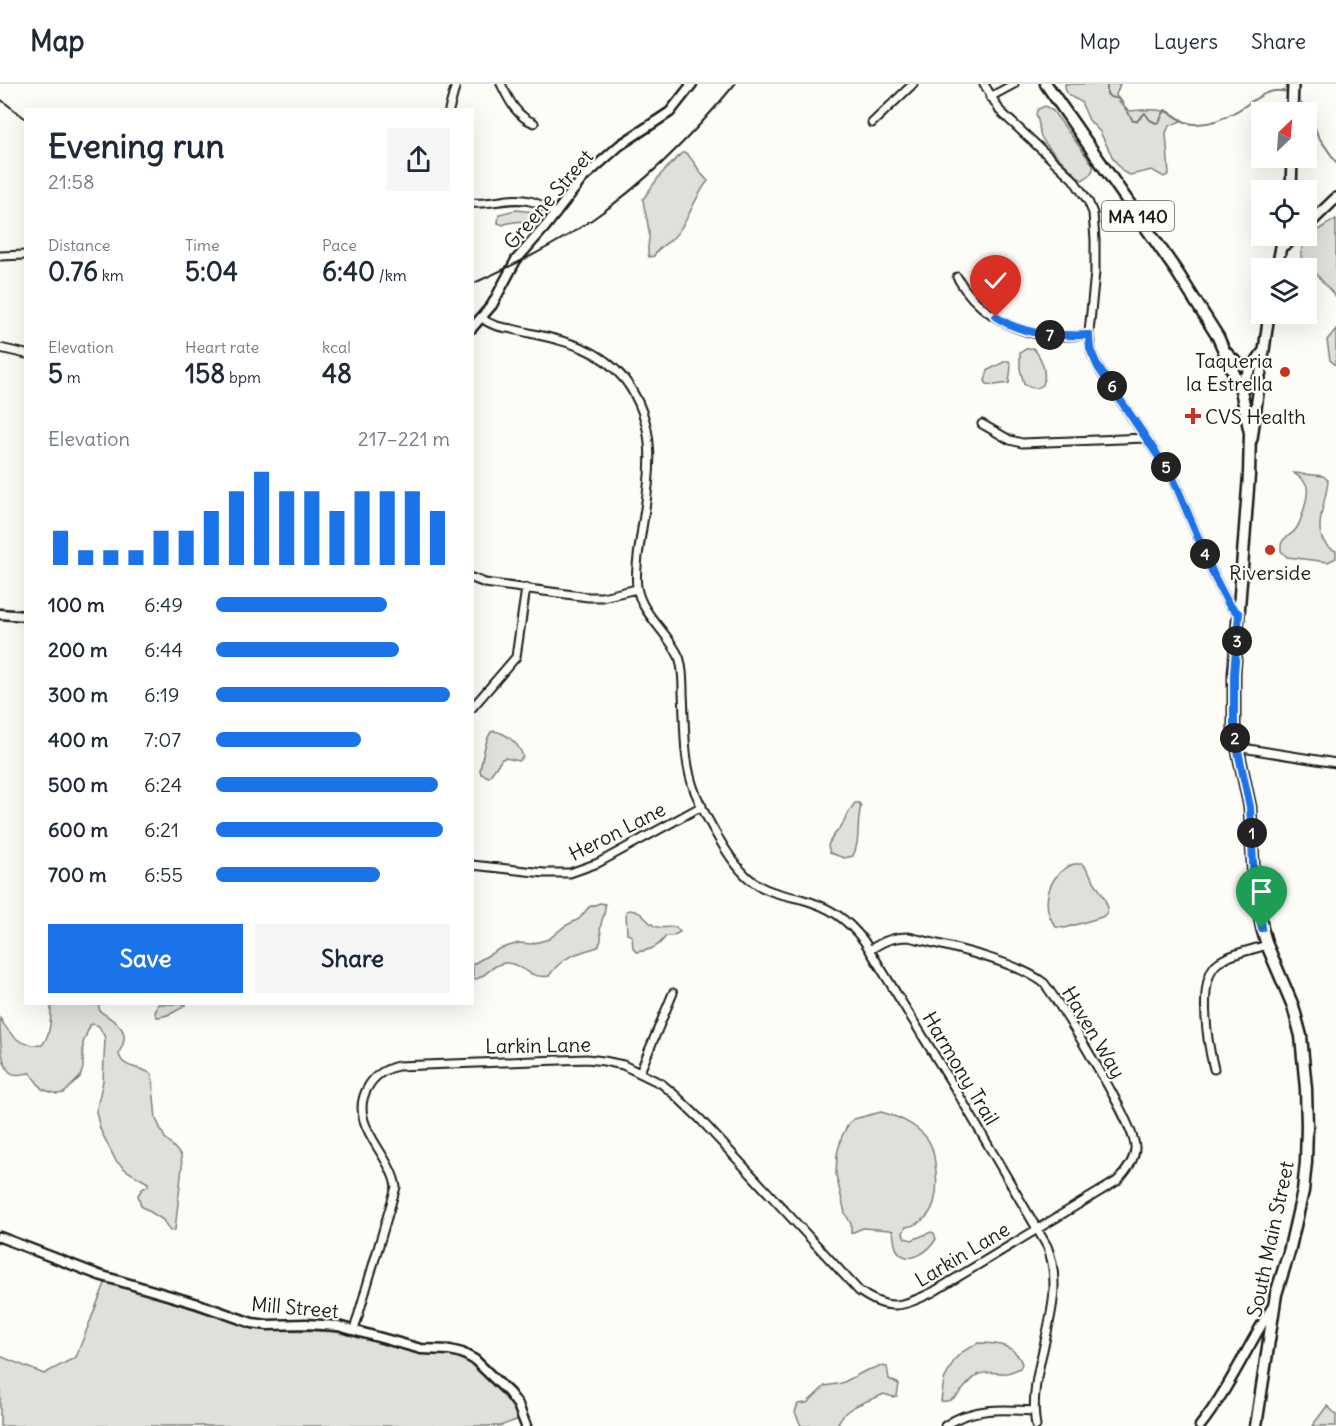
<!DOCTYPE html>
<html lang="en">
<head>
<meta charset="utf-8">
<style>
	:root { --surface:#fff; --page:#f6f6f7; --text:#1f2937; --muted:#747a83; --line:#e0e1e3; --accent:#1a73e8 }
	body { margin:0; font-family:Delius,sans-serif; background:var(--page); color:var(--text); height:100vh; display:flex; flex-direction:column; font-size:22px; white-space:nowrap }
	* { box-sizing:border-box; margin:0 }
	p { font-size:20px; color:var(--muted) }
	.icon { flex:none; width:33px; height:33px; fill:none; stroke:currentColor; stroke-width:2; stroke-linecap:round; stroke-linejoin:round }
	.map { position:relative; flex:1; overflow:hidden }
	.panel { position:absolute; left:24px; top:24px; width:450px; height:897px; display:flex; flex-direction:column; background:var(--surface); border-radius:0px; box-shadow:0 6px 24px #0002 }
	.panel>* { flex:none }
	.needle { width:39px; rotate:25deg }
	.buttons { position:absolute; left:1251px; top:18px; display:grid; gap:12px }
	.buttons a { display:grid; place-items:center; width:66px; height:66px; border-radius:0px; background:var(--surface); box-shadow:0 6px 24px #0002; font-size:30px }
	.pin { position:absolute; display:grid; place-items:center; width:51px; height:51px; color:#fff; margin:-62px -26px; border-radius:50% 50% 50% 0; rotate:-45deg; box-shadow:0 0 6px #0007 }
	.pin .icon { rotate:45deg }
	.km { position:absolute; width:30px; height:30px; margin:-15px; border-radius:50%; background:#222; color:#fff; font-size:16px; line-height:30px; text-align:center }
	.round { display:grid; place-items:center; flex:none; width:63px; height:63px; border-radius:0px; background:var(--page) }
	.overview { display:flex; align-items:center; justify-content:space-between; height:102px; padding:0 24px }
	h1 { font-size:33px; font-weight:800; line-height:45px }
	.figures { display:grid; grid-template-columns:repeat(3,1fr); gap:9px; height:102px; padding:6px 24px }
	.figures div { display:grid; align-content:center }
	.figures b { font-size:26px; font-weight:800 }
	.figures small { font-size:16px; font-weight:400 }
	.figures p { font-size:16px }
	.chart { height:168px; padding:12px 24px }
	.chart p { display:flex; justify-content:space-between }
	.chart svg { width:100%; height:108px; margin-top:6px; stroke:var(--accent); stroke-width:6 }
	.button { display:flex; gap:12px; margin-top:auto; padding:12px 24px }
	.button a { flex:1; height:69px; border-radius:0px; background:var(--accent); color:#fff; font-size:24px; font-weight:800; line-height:69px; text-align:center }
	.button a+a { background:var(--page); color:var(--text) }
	ul { padding:0 24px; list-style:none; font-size:20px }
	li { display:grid; grid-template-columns:96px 72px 1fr; align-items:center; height:45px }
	li i { height:15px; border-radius:8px; background:var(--accent) }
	header { display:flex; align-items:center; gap:36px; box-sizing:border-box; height:84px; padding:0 30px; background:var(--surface); border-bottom:2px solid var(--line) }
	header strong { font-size:28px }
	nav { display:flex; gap:33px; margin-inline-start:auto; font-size:21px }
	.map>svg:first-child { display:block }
	.green { fill:#e0dfdb; stroke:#7e7e7c; stroke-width:1.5 }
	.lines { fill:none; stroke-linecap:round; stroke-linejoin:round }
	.stream { stroke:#797876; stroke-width:2 }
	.minor-casing { stroke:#1c1c1c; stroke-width:11 }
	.tertiary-casing { stroke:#1c1c1c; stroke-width:13 }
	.secondary-casing { stroke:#1c1c1c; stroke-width:14 }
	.primary-casing { stroke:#1c1c1c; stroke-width:15 }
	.minor { stroke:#fdfcf7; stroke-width:7 }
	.tertiary { stroke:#fdfcf7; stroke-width:8 }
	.secondary { stroke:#fdfcf7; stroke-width:9 }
	.primary { stroke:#fdfcf7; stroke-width:10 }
	.rail { stroke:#1c1c1c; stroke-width:2 }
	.route-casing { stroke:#fff; stroke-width:12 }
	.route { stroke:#1a73e8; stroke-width:8 }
	.poi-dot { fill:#c8321e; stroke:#fdfcf7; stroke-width:2 }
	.labels { text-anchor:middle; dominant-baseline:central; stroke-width:4.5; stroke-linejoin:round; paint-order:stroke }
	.shield { fill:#fdfcf7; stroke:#605f5e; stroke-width:1.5 }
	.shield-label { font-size:18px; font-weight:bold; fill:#1c1c1c }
	.street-label { font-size:20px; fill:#1c1c1c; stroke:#fdfcf7 }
	.poi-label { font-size:20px; fill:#1c1c1c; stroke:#fdfcf7; text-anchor:end }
</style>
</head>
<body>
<header>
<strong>Map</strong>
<nav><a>Map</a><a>Layers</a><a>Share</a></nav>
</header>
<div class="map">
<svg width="1336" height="1342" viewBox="0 0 1336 1342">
	<rect width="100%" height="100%" fill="#fdfcf7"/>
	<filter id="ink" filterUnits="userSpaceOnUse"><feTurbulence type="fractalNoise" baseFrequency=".0167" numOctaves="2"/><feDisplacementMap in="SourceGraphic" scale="12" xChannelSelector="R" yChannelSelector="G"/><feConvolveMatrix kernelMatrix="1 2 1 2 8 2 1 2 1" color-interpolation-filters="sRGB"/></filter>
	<g filter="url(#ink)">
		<path class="green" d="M1065,0h55l-4,11 4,8 10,8c17,-2 38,-4 51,10l-12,5 -3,7 3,41 -5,3 -12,-7 -22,5 -7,-3 -10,-14 -13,-26 -11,-12 -8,-18c-9,-5 -16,-6 -16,-18z
			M1045,22l8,5 40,54c2,6 -5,12 -11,15l-3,-2c-9,-10 -37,-33 -39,-45 -1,-6 -1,-12 -4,-19l2,-5z
			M682,69h4c9,8 13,20 22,28 -15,17 -19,42 -36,58 -7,6 -15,9 -18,17l-5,1c-3,-9 1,-16 0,-25 -1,-11 -5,-22 -6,-33l18,-25z
			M516,126l18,2 4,4 -1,3c-10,4 -22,0 -34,6l-5,-2 1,-9z
			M1336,135v78l-35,-40c-2,-17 22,-31 35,-38z
			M1336,245v36l-6,-5 -3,-20z
			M1033,264c9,9 14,25 10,37 -7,5 -12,3 -19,-1l-4,-15v-16l6,-4z
			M1006,277h3l2,5 -2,17 -14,2 -8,-1 -2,-3 3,-11z
			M1294,389l29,3 5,4c-1,23 -22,59 8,71v7l-8,4 -41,-5 -6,-6c-1,-16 8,-12 15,-22 5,-7 13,-33 11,-42 -1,-7 -9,-10 -13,-14z
			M494,647c13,2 26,14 29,26l-4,4 -14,-3 -3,1 -13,18 -8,-3 -1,-4c3,-13 4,-28 11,-38z
			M855,719h4l2,3c-5,17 0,34 -8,50l-9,2 -14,-5 -2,-7c3,-9 9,-14 14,-21 5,-8 7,-15 13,-22z
			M1074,780h8l4,4 18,29 4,11 -2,6 -4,3 -37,11 -9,-1c-17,-22 -8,-53 18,-63z
			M600,819l5,1c1,8 -2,12 -4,20 -3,9 4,11 -3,23 -23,7 -35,9 -49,29 -20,4 -28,-14 -44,-13 -14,1 -19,15 -32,17v-16l26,-15 20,-6 12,1 18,-5 16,-13 14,-7 10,-12z
			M629,826c15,1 14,9 24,15 7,5 15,1 23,2l4,5 -8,4h-6c-8,12 -16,14 -30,16l-3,-4 -1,-12 -5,-2 -1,-23z
			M51,920h47l2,7c10,8 29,15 23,33 -1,5 -6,7 -3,13 5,13 24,9 32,18l4,44 9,19 16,17 1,12 -7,63 -5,1 -7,-11 -22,-14 -3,-11 4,-6 6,-3v-3l-21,-12 -11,-10 -16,-32 -4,-17 7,-31 2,-43 -6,-12 -6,-2 -3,1 -7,18v25l-3,9 -16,16 -7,1 -15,-5 -12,-16c-6,0 -13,4 -19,0 -11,-8 -11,-39 -11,-55 10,18 21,29 42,27 9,-10 9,-28 9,-41z
			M158,920h28c-6,6 -20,13 -29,13l-2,-4z
			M881,1028c18,5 32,11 45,25 6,7 8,17 9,26 4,27 3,59 -29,64l-3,6 2,5 7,2 19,-8 3,1 2,6c-7,12 -27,28 -39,11 -3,-5 -3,-13 -4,-19l-3,-1 -27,-2 -12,5v-9l-6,-11 -9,-38 1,-21 5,-18 7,-13 5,-4z
			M106,1197l150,48c30,3 58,0 87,4 22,4 42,13 63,17 15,3 43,0 55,6 20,9 52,41 58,63l-19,7h-500v-70l44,18 32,-17z
			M978,1259c17,0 38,1 44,21l-2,4c-4,2 -8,4 -13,5 -9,1 -20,-3 -29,2 -13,7 -20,29 -37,26l3,-21 11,-21 7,-7z
			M880,1282l7,1 2,12 10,5 -2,12 -4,1 -9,-3c-18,9 -40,11 -47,32h-36l-6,-14 3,-8 9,-1 18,-17 17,-3 23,-12z
			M1327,1322l9,8v12h-24z"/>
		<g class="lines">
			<path class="stream" d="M1107,0v10l3,3 10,2 13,22h4l8,-8 5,7 6,3 3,-1 6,-12c11,4 17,14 29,14 14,1 29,-5 41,-12 17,-9 34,-28 54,-19
				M1297,15l13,15 8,22 18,26"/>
			<g class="minor-casing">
				<path id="minor" d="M501,0c8,16 15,32 33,39
					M984,0l16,27 73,68 15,22 5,12 2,27v32l-6,60 2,20 10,20 72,106 42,100 14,27 10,9
					M990,13l24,-13
					M449,26l7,-26
					M872,39l41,-39
					M472,119c20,2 39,-7 58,-2 9,2 18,8 26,13
					M0,172l26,-1
					M957,193c17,31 51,53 86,58 15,2 31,1 46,0
					M482,234c9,8 19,9 30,11 42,10 84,14 113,51 38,51 23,104 15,162 -2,14 -5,31 -3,45 4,27 32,46 42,70 4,11 4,25 4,36 2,32 0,69 12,99 10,24 36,73 56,88 14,12 33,15 50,19 29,8 45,19 63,42l92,149 91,156c24,59 -22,120 -11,180
					M0,264l26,6
					M982,340l28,16 12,3 124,-5
					M472,494l13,5 103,14h14l35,-8
					M472,624l44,-51 10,-69
					M1236,663l100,16
					M472,781l72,8h26l28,-10 104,-57
					M1214,985c-6,-23 -18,-92 5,-107 13,-9 33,-12 48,-17
					M640,988l33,-79
					M354,1246l42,-143c-5,-34 -50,-63 -28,-100 6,-11 17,-18 30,-21l189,-7 17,2 19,4 39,19 13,11 25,24 159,172c29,21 43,16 74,1l184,-111c9,-9 17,-19 18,-32 3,-21 -74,-144 -91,-166 -28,-22 -98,-37 -135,-46 -16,0 -26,4 -39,13
					M945,1342c25,-19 59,-17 89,-15"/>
			</g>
			<g class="tertiary-casing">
				<path id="tertiary" d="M472,244l20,-23 24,-45 29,-33 37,-48 38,-34 50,-33 22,-28
					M0,530l26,2
					M0,1153l99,38 99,29 54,19 16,2 38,-1 32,2 83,23 29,1 12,3 13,7 34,33 9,12 8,21
					M1200,1342c29,-37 48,-81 73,-120"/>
			</g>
			<g class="secondary-casing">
				<path id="secondary" d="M1292,28l1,-28
					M1291,106l1,-32
					M1306,143l30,-29
					M1281,163l17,-11
					M1277,184l6,-32
					M1226,268c8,9 18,19 30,11
					M1239,302l14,-1 5,-5 3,-8 8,-58
					M1239,302l23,-33
					M1252,355l8,-61"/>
			</g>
			<g class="primary-casing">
				<path id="primary" d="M1046,0l131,188 41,65 23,53 9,43 -1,42 -15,199v58l16,75 4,74 8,47 5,17 26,61 8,30 5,53 1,37 -1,36 -3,29 -14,61 -13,42 -20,132"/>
			</g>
			<use href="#minor" class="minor"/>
			<use href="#tertiary" class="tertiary"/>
			<use href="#secondary" class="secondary"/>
			<use href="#primary" class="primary"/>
			<path class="rail" d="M0,15l26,20
				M472,200c42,-19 84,-39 121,-65 54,-37 101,-85 142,-135"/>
		</g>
	</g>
	<g class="lines" filter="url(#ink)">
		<g class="route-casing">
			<path id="route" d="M996,233c29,19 60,19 93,18l1,14 8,18 75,111 42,100 14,27 10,9 -5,60v58l16,75 4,74 8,47"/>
		</g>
		<use href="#route" class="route"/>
	</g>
	<g class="poi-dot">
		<circle cx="1285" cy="288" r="6"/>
		<path d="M1190 323h6v6h6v6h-6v6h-6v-6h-6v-6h6z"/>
		<circle cx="1270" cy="466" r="6"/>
	</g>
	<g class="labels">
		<rect class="shield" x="1102" y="117" width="72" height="30" rx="4.5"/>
		<g class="shield-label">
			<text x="1138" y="132">MA 140</text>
		</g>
		<g class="street-label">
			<text transform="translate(548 115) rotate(-49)">Greene Street</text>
			<text transform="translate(617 747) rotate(-27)">Heron Lane</text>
			<text transform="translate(1094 948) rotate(59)">Haven Way</text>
			<text transform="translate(538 961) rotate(-1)">Larkin Lane</text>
			<text transform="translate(961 984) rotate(59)">Harmony Trail</text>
			<text transform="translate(1270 1155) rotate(-78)">South Main Street</text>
			<text transform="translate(962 1170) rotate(-31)">Larkin Lane</text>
			<text transform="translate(295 1223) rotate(5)">Mill Street</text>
		</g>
		<g class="poi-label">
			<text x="1273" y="276">Taqueria<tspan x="1273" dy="23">la Estrella</tspan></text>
			<text x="1205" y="332" text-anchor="start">CVS Health</text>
			<text x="1270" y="488" text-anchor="middle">Riverside</text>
		</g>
	</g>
</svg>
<div class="buttons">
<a><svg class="needle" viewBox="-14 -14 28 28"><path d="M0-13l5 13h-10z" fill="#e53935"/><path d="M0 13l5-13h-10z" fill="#747a83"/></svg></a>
<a><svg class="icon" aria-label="locate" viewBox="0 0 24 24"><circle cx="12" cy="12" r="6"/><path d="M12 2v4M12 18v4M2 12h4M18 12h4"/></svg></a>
<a><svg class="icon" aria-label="layers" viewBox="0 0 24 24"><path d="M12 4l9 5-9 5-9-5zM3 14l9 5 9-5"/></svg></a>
</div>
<div class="pin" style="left:1262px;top:844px;background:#1e9e55"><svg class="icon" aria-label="arrive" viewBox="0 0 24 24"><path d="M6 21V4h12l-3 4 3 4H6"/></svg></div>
<div class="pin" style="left:996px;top:233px;background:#d93025"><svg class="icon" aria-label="check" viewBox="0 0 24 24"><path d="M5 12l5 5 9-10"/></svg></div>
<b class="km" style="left:1252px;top:749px">1</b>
<b class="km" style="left:1235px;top:654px">2</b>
<b class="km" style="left:1237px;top:557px">3</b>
<b class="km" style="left:1205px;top:470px">4</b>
<b class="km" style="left:1166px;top:383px">5</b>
<b class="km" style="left:1112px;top:302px">6</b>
<b class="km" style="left:1050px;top:251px">7</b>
<section class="panel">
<div class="overview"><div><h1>Evening run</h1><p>21:58</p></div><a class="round"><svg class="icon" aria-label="share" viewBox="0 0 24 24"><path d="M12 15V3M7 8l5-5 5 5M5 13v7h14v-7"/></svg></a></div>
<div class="figures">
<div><p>Distance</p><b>0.76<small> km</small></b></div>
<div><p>Time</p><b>5:04</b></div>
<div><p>Pace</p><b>6:40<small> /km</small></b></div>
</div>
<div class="figures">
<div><p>Elevation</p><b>5<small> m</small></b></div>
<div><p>Heart rate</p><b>158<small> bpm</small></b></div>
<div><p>kcal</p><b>48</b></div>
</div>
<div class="chart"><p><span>Elevation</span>217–221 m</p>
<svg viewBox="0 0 160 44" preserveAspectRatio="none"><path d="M5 44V30M15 44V38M25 44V38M35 44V38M45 44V30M55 44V30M65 44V22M75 44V14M85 44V6M95 44V14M105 44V14M115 44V22M125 44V14M135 44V14M145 44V14M155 44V22"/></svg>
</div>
<ul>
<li><b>100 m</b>6:49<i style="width:73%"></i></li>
<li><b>200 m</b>6:44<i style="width:78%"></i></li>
<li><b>300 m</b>6:19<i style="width:100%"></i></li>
<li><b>400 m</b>7:07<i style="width:62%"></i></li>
<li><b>500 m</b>6:24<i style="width:95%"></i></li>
<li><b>600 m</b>6:21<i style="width:97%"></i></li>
<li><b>700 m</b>6:55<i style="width:70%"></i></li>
</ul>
<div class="button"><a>Save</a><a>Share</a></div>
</section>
</div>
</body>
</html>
